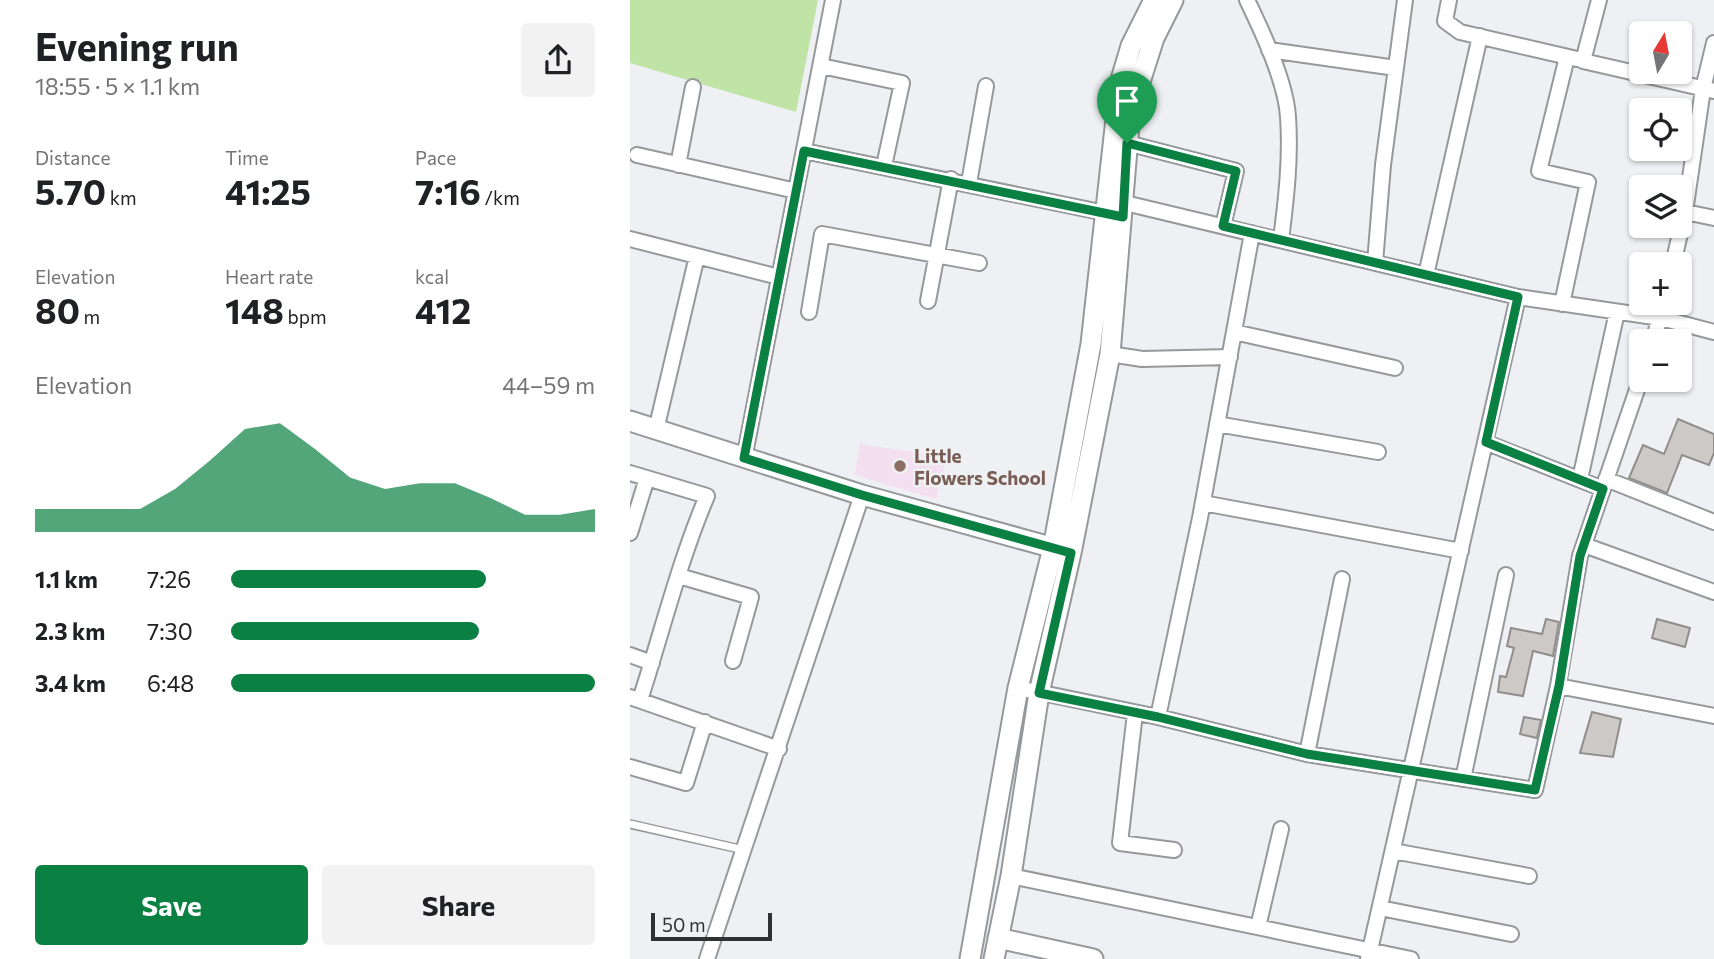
<!DOCTYPE html>
<html lang="en">
<head>
<meta charset="utf-8">
<style>
	:root { --surface:#fff; --page:#f2f2f2; --text:#202124; --muted:#757577; --accent:#0b8043 }
	body { margin:0; font-family:Commissioner,sans-serif; background:var(--page); color:var(--text); height:100vh; display:flex; flex-direction:column; font-size:26px; white-space:nowrap }
	* { box-sizing:border-box; margin:0 }
	p { font-size:23px; color:var(--muted) }
	.icon { flex:none; width:38px; height:38px; fill:none; stroke:currentColor; stroke-width:2; stroke-linecap:round; stroke-linejoin:round }
	.map { position:relative; flex:1; overflow:hidden }
	.sheet { display:flex; flex-direction:column; background:var(--surface); width:630px }
	.sheet>* { flex:none }
	.needle { width:46px; rotate:10deg }
	.controls { position:absolute; left:999px; top:21px; display:grid; gap:14px }
	.controls a { display:grid; place-items:center; width:63px; height:63px; border-radius:7px; background:var(--surface); box-shadow:0 2px 5px #0004; font-size:35px }
	.scale { position:absolute; left:21px; bottom:18px; width:121px; box-sizing:border-box; padding-left:7px; border:4px solid #303132; border-top:0; font-size:19px; line-height:24px; white-space:nowrap; color:#303132; -webkit-text-stroke:5px #eef0f3; paint-order:stroke }
	.pin { position:absolute; display:grid; place-items:center; width:60px; height:60px; color:#fff; margin:-72px -30px; border-radius:50% 50% 50% 0; rotate:-45deg; box-shadow:0 0 7px #0007 }
	.pin .icon { rotate:45deg }
	.round { display:grid; place-items:center; flex:none; width:74px; height:74px; border-radius:7px; background:var(--page) }
	.head { display:flex; align-items:center; justify-content:space-between; height:119px; padding:0 35px }
	h1 { font-size:38px; font-weight:700; line-height:52px }
	.metrics { display:grid; grid-template-columns:repeat(3,1fr); gap:10px; height:119px; padding:7px 35px }
	.metrics div { display:grid; align-content:center }
	.metrics b { font-size:35px; font-weight:700 }
	.metrics small { font-size:19px; font-weight:400 }
	.metrics p { font-size:19px }
	.chart { height:196px; padding:14px 35px }
	.chart p { display:flex; justify-content:space-between }
	.chart svg { width:100%; height:126px; margin-top:7px; fill:var(--accent); opacity:.7 }
	.primary-button { display:flex; gap:14px; margin-top:auto; padding:14px 35px }
	.primary-button a { flex:1; height:80px; border-radius:7px; background:var(--accent); color:#fff; font-size:28px; font-weight:700; line-height:80px; text-align:center }
	.primary-button a+a { background:var(--page); color:var(--text) }
	ul { padding:0 35px; list-style:none; font-size:23px }
	li { display:grid; grid-template-columns:112px 84px 1fr; align-items:center; height:52px }
	li i { height:18px; border-radius:9px; background:var(--accent) }
	main { display:flex; flex:1; min-height:0 }
	.map>svg:first-child { display:block }
	.education { fill:#f3dfef }
	.green { fill:#c0e3a6 }
	.building { fill:#cdc9c7; stroke:#918d8b; stroke-width:2 }
	.lines { fill:none; stroke-linecap:round; stroke-linejoin:round }
	.service-casing { stroke:#96999c; stroke-width:10 }
	.minor-casing { stroke:#96999c; stroke-width:18 }
	.tertiary-casing { stroke:#96999c; stroke-width:23 }
	.service { stroke:#fff; stroke-width:7 }
	.minor { stroke:#fff; stroke-width:14 }
	.tertiary { stroke:#fff; stroke-width:19 }
	.route-casing { stroke:#fff; stroke-width:14 }
	.route { stroke:#0b8043; stroke-width:9 }
	.education-dot { fill:#8d6e63; stroke:#eef0f3; stroke-width:2.5 }
	.labels { text-anchor:middle; dominant-baseline:central; stroke-width:5; stroke-linejoin:round; paint-order:stroke }
	.education-label { font-size:19px; font-weight:bold; fill:#785e54; stroke:#eef0f3; text-anchor:start }
</style>
</head>
<body>
<main>
<section class="sheet">
<div class="head"><div><h1>Evening run</h1><p>18:55 · 5 × 1.1 km</p></div><a class="round"><svg class="icon" aria-label="share" viewBox="0 0 24 24"><path d="M12 15V3M7 8l5-5 5 5M5 13v7h14v-7"/></svg></a></div>
<div class="metrics">
<div><p>Distance</p><b>5.70<small> km</small></b></div>
<div><p>Time</p><b>41:25</b></div>
<div><p>Pace</p><b>7:16<small> /km</small></b></div>
</div>
<div class="metrics">
<div><p>Elevation</p><b>80<small> m</small></b></div>
<div><p>Heart rate</p><b>148<small> bpm</small></b></div>
<div><p>kcal</p><b>412</b></div>
</div>
<div class="chart"><p><span>Elevation</span>44–59 m</p>
<svg viewBox="0 0 160 44" preserveAspectRatio="none"><path d="M0 44V36L10 36L20 36L30 36L40 29L50 19L60 8L70 6L80 15L90 25L100 29L110 27L120 27L130 32L140 38L150 38L160 36V44z"/></svg>
</div>
<ul>
<li><b>1.1 km</b>7:26<i style="width:70%"></i></li>
<li><b>2.3 km</b>7:30<i style="width:68%"></i></li>
<li><b>3.4 km</b>6:48<i style="width:100%"></i></li>
</ul>
<div class="primary-button"><a>Save</a><a>Share</a></div>
</section>
<div class="map">
<svg width="1084" height="959" viewBox="0 0 1084 959">
	<rect width="100%" height="100%" fill="#eef0f3"/>
	<path class="education" d="M230,444l87,13 -11,42 -81,-24z"/>
	<path class="green" d="M0,0h188l-22,112 -166,-49z"/>
	<path class="building" d="M1048,419l36,15v19l-5,12 -27,-10 -15,38 -38,-15 14,-33 21,9z
		M916,619l13,3 -6,34 -20,-5 -10,45 -25,-4 2,-16 6,1 8,-29 -7,-2 4,-18 31,6z
		M1027,619l33,9 -5,19 -33,-9z
		M962,712l29,7 -8,38 -33,-4z
		M894,717l17,3 -4,18 -17,-4z"/>
	<g class="lines">
		<g class="service-casing">
			<path id="service" d="M0,824l114,26"/>
		</g>
		<g class="minor-casing">
			<path id="minor" d="M617,0c15,31 39,82 41,117 3,41 -2,83 -7,123
				M819,0l-4,21 15,11 117,27
				M969,0l-16,61 131,30
				M1084,43l-11,46 -18,123 29,6
				M639,50l127,18
				M191,66l81,17 -18,83
				M497,143l109,28 -13,55
				M174,151l311,64
				M7,155l159,36
				M48,165l15,-78
				M339,183l17,-97
				M495,203l393,94 143,21 53,14
				M0,239l149,38
				M745,263l8,-98 22,-165
				M1043,264l12,-52
				M796,275l54,-239
				M298,301l23,-122
				M932,304l26,-122 -49,-11 28,-114
				M179,312l13,-78 157,29
				M604,332l161,36
				M1023,341l11,-38
				M480,354l32,5 88,-2
				M1012,375l-62,181 -22,130 156,30
				M587,424l161,28
				M26,430l41,-174
				M855,442l118,47
				M114,459l89,-459
				M0,473l77,23c-28,66 -45,136 -67,204
				M950,479l37,-167
				M976,479l108,43
				M573,503l258,48
				M0,533l17,-55
				M954,545l130,47
				M49,576l72,21 -18,64
				M0,655l22,8
				M388,688l140,29 149,37 228,36 23,-104
				M0,697l149,52
				M505,713l-15,130 54,7
				M528,717l42,-199 52,-285
				M677,754l35,-175
				M0,767l56,16 19,-61
				M833,779l43,-204
				M763,851l136,25
				M381,876l400,83
				M750,908l131,26
				M628,927l23,-98
				M77,959l155,-464
				M738,959l150,-662"/>
		</g>
		<g class="tertiary-casing">
			<path id="tertiary" d="M0,421l232,74 203,56
				M368,938l95,21
				M340,959l48,-271 35,-140 38,-204 29,-261 11,-37 23,-46
				M364,959l17,-83 28,-183 32,-140 39,-199 20,-241 24,-75 19,-38"/>
		</g>
		<use href="#service" class="service"/>
		<use href="#minor" class="minor"/>
		<use href="#tertiary" class="tertiary"/>
	</g>
	<g class="lines">
		<g class="route-casing">
			<path id="route" d="M497,143l109,28 -13,55 295,71 -32,145 117,47 -23,67 -21,130 -24,104 -228,-36 -149,-37 -119,-24 32,-140 -209,-58 -118,-37 60,-307 319,66z"/>
		</g>
		<use href="#route" class="route"/>
	</g>
	<circle class="education-dot" cx="270" cy="466" r="7"/>
	<g class="labels">
		<g class="education-label">
			<text x="284" y="455">Little<tspan x="284" dy="22">Flowers School</tspan></text>
		</g>
	</g>
</svg>
<div class="controls">
<a><svg class="needle" viewBox="-14 -14 28 28"><path d="M0-13l5 13h-10z" fill="#e53935"/><path d="M0 13l5-13h-10z" fill="#757577"/></svg></a>
<a><svg class="icon" aria-label="locate" viewBox="0 0 24 24"><circle cx="12" cy="12" r="6"/><path d="M12 2v4M12 18v4M2 12h4M18 12h4"/></svg></a>
<a><svg class="icon" aria-label="layers" viewBox="0 0 24 24"><path d="M12 4l9 5-9 5-9-5zM3 14l9 5 9-5"/></svg></a>
<a>+</a>
<a>−</a>
</div>
<div class="scale">50 m</div>
<div class="pin" style="left:497px;top:143px;background:#1e9e55"><svg class="icon" aria-label="arrive" viewBox="0 0 24 24"><path d="M6 21V4h12l-3 4 3 4H6"/></svg></div>
</div>
</main>
</body>
</html>
